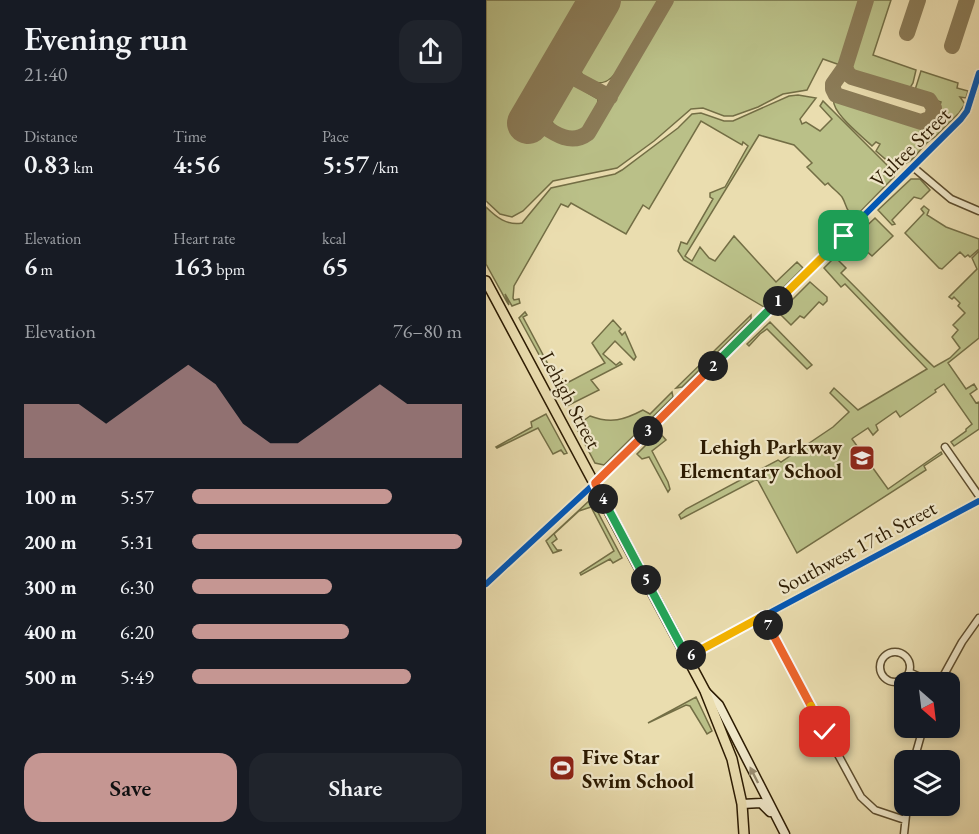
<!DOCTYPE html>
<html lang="en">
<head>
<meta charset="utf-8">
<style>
	:root { --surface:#171b24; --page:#20242c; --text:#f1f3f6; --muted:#9ea1a6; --accent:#c59692 }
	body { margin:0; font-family:"EB Garamond",serif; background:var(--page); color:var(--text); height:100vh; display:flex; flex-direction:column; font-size:22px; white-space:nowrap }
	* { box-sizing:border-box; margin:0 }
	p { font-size:20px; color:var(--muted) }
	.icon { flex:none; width:33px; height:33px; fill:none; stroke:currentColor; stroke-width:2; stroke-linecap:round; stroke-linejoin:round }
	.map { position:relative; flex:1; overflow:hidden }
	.panel { display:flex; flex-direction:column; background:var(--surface); width:486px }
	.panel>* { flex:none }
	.needle { width:39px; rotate:152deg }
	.controls { position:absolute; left:408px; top:672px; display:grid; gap:12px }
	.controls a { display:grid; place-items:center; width:66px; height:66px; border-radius:12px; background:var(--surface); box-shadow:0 3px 9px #0003; font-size:30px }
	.pin { position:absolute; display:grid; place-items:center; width:51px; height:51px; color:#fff; margin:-26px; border-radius:12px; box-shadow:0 3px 9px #0006 }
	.km { position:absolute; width:30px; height:30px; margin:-15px; border-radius:50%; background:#222; color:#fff; font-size:16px; line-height:30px; text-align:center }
	.round { display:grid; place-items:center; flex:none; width:63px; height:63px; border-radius:18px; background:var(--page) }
	.overview { display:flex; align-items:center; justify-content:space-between; height:102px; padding:0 24px }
	h1 { font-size:33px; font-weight:600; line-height:45px }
	.stats { display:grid; grid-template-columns:repeat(3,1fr); gap:9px; height:102px; padding:6px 24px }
	.stats div { display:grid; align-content:center }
	.stats b { font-size:26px; font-weight:600 }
	.stats small { font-size:16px; font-weight:400 }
	.stats p { font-size:16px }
	.chart { height:168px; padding:12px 24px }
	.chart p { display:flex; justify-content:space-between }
	.chart svg { width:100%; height:108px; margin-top:6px; fill:var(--accent); opacity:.7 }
	.primary-button { display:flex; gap:12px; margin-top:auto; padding:12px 24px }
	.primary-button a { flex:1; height:69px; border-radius:18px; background:var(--accent); color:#111; font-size:24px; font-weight:600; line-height:69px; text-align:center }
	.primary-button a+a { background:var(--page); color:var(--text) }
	ul { padding:0 24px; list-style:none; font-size:20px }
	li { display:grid; grid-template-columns:96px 72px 1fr; align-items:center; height:45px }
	li i { height:15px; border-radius:8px; background:var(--accent) }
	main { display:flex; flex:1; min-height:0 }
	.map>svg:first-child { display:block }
	.green { fill:#bac088; stroke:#736e45; stroke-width:1.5 }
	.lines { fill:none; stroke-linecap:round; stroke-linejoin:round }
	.taxiway { stroke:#8b7c58; stroke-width:16 }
	.runway { stroke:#8b7c58; stroke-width:42 }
	.street-casing { stroke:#5c4c2d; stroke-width:9 }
	.secondary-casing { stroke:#2c1b02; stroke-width:11 }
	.primary-casing { stroke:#2c1b02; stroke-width:12 }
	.street { stroke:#f1e9cb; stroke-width:6 }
	.secondary { stroke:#f1e9cb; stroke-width:8 }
	.primary { stroke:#eaddaf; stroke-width:9 }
	.cycleway-casing { stroke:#f1e9cb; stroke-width:10 }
	.cycleway { stroke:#0057b8; stroke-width:6 }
	.oneway { fill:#988c71 }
	.split-1-casing { stroke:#fff; stroke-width:12 }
	.split-2-casing { stroke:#fff; stroke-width:12 }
	.split-3-casing { stroke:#fff; stroke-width:12 }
	.split-4-casing { stroke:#fff; stroke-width:12 }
	.split-5-casing { stroke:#fff; stroke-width:12 }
	.split-6-casing { stroke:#fff; stroke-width:12 }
	.split-7-casing { stroke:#fff; stroke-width:12 }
	.split-8-casing { stroke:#fff; stroke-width:12 }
	.split-9-casing { stroke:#fff; stroke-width:12 }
	.split-1 { stroke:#f5b400; stroke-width:8 }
	.split-2 { stroke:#22a559; stroke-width:8 }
	.split-3 { stroke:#f0652b; stroke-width:8 }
	.split-4 { stroke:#f0652b; stroke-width:8 }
	.split-5 { stroke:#22a559; stroke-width:8 }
	.split-6 { stroke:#22a559; stroke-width:8 }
	.split-7 { stroke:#f5b400; stroke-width:8 }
	.split-8 { stroke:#f0652b; stroke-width:8 }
	.split-9 { stroke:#f5b400; stroke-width:8 }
	.labels { text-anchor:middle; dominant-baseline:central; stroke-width:4.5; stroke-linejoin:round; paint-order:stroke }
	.street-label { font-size:21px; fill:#2c1b02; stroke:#f1e9cb }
	.poi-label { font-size:21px; font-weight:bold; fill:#2c1b02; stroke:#f1e9cb; text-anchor:end }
</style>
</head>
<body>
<main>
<section class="panel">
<div class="overview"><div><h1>Evening run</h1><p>21:40</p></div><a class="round"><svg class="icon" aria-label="share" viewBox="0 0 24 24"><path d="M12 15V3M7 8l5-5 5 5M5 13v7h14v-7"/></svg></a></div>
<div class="stats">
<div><p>Distance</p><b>0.83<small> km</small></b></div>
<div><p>Time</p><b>4:56</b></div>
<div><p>Pace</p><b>5:57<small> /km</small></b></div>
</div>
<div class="stats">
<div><p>Elevation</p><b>6<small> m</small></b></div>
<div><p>Heart rate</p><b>163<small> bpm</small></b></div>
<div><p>kcal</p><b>65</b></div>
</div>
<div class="chart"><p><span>Elevation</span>76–80 m</p>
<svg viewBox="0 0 160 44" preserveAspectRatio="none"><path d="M0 44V22L10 22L20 22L30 30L40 22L50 14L60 6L70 14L80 30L90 38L100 38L110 30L120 22L130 14L140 22L150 22L160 22V44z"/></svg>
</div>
<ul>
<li><b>100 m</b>5:57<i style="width:74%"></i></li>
<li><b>200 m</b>5:31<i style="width:100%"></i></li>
<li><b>300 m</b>6:30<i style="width:52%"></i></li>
<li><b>400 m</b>6:20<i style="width:58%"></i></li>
<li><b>500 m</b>5:49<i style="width:81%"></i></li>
</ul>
<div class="primary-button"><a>Save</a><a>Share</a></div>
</section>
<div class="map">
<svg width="493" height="834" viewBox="0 0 493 834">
	<rect width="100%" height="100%" fill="#eaddaf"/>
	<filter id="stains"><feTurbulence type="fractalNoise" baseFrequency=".00333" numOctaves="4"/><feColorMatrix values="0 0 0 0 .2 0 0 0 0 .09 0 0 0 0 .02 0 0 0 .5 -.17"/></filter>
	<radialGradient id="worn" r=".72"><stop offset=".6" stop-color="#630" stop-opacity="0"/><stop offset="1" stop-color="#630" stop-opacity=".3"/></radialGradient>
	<path class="green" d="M0,0h103l-69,118c20,14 53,41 74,16l78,-134h189l-21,65 -17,-6 -16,31 -24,4 -25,13 -25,9h-9l-21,-8 -12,1 -37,32 -37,27 -64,13 -30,30 -11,6 -12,-3 -14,-13z
		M127,0h46c-13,22 -30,62 -48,78 -11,10 -31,3 -31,-12 -1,-15 25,-52 33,-66z
		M383,0h22l-18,55 43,15 -3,13 -5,8 -50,-15 -6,-6 -1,-10z
		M435,71l37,12 -1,5 11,3 -2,7 -6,-1 5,7 -6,9 -24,24c-11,5 -16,17 -25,24 -5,3 -9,4 -12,9l-22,-19 4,-7 -4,-2 -4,4c-9,-9 -43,-35 -38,-48l88,27c14,0 15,-11 19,-23l-27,-9z
		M80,83h5l27,16c0,12 -11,26 -19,34 -13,2 -23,-4 -30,-15l3,-13z
		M312,95l18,3 -16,21 2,5 4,-2 14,9 12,-12 -12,-13 3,-5 65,65 6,7v4l-38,39c-11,-4 -9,-11 -14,-19 -4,-5 -10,-9 -14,-14l-3,2 -18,-18 5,-4 -18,-18 -35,-10 -74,121 7,5 8,-14 9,11 6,3 19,-25 42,46 21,-20 6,6 -39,39 -80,-47 -6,-9 3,-9 6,2 26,-45 -3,-2v-4l15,-6 23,-41 -5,-4 -1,3 -41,-24 -52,88 -6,-4 -17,29 -55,-31 -3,4 -7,-3 -47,82 -1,12 1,2 5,-1 1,4 -8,3 -7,-12 4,11 -2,-3 -21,-38v-57c10,10 21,19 36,16l29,-35 64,-14 7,-4 56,-42 14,-14 9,-1 23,8h9l56,-25z
		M425,179h9l10,11 -9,9 -7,-2 -22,23 3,4 -3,1 -14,-15z
		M438,206l5,4 -2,5 19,12 33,12v10l-9,8 -2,-2 -3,2 -5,-5 -18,17 -3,-1 -34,-35 19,-20 -3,-4z
		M389,218l18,18 -21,20 -19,-17z
		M493,251v87l-31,25 18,26 8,-5 3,5 -7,5 6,9 3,-1v27l-25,17 -3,-4 15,-11v-2l6,-5 -28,-40 -9,6 1,2 -36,25 -4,-6 -20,14 2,5 -5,5 -5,-7 -15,10 -1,1 36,50 53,-37 1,2 -18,12 2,4 -129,83 -40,-74 -76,40 -2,-4 7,-6 92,-49 3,2 52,-35 16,-15 -19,-19 4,-5 24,22 69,-41 -82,-85 -4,3 -17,-19 11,-11 11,11 -5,5c32,31 61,64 93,94l16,-9 10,-10 -8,-11 6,-7 -5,-5 12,-12 -7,-7 2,-3 -6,-6 -2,2 -3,-2 28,-28 -5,-11z
		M324,282l17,15v4l-4,4 -4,-3 -15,16 -4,-2 -9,9 -12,-12z
		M39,312l2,3 -4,2 34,64 5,-2 3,5 40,-21 -13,-20 21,-23 8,9 -2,2 3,4 3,-3 11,25 -2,3 -19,-19 -12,13 13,11 4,-3 2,2 -31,16 8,10 -32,16 -48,-88z
		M265,315v4l-69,68 -6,1z
		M284,322l42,43 -5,4 -40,-40 -7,5 -11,12 -2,-2z
		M186,392l1,5 -69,68 -9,-2 -18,-34 -1,-3 14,-10c21,8 34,4 53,-6l7,4z
		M60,414l21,39 -3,1 -3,-4 -8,4 -15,-26 -41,20 -1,-1 36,-20 -1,-5z
		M173,432l7,8 -14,11 16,31 2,7 -2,3 -19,-35 -7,2 -5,-5z
		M104,500l2,1 30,57 -9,5 -3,-4 -29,16 -1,-2 34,-22 -23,-44 -12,4 -25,23 3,5 -5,4 5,7h5l-9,3 -7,-12z
		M210,697l16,34 -5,3 -17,-28 -4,-1 -38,18z"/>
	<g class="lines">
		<path class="taxiway" d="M421,33l11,-33
			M466,46l15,-46
			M359,67l3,7 4,3 77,23 5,8 -2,10 -11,4 -85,-27 -3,-6v-5l12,-17 21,-67
			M73,70l51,27
			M45,118c18,11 37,30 57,15l78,-133"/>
		<path class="runway" d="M42,123l72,-123"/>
		<g class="street-casing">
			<path id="street" d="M427,167l38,32 28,12
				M459,447l34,49
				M0,584l109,-101 366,-364 6,-8 12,-38
				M277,616l98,181 14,13 30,10
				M394 667a15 15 0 1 1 30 0a15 15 0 1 1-30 0Z
				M201,657l292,-156
				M423,672l22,10
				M454,682l22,-40 17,-24
				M428,760l9,-32
				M418,834l3,-28"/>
		</g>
		<g class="secondary-casing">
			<path id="secondary" d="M219,691l14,14 66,129
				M256,804l19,-1 9,9"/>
		</g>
		<g class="primary-casing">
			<path id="primary" d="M0,281l219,410 27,68 10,45 2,30"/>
		</g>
		<use href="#street" class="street"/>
		<use href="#secondary" class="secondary"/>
		<use href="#primary" class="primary"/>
		<g class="cycleway-casing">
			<path id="cycleway" d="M0,584l109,-101 366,-364 6,-8 12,-38
				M201,657l292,-156"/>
		</g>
		<use href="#cycleway" class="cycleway"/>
	</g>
	<defs><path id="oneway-solid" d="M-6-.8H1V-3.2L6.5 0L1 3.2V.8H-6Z" transform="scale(1.5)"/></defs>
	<use class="oneway" href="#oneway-solid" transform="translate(268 775) rotate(-117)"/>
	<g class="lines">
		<g class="split-1-casing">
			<path id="split-1" d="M292,301l66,-65"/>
		</g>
		<g class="split-2-casing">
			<path id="split-2" d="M227,366l65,-65"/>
		</g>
		<g class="split-3-casing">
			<path id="split-3" d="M162,431l65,-65"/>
		</g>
		<g class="split-4-casing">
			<path id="split-4" d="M117,499l-8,-16 53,-52"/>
		</g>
		<g class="split-5-casing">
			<path id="split-5" d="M117,499l43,81"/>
		</g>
		<g class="split-6-casing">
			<path id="split-6" d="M160,580l41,77 4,-2"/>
		</g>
		<g class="split-7-casing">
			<path id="split-7" d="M205,655l72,-39 5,9"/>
		</g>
		<g class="split-8-casing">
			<path id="split-8" d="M282,625l43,81"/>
		</g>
		<g class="split-9-casing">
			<path id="split-9" d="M325,706l14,26"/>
		</g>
		<use href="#split-1" class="split-1"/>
		<use href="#split-2" class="split-2"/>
		<use href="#split-3" class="split-3"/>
		<use href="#split-4" class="split-4"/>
		<use href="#split-5" class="split-5"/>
		<use href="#split-6" class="split-6"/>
		<use href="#split-7" class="split-7"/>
		<use href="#split-8" class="split-8"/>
		<use href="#split-9" class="split-9"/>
	</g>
	<defs>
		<g id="school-square" transform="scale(1.35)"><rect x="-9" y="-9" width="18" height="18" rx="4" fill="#8f2418" stroke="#f1e9cb"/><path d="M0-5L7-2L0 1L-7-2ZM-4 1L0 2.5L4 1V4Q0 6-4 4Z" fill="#fff"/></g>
		<g id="stadium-square" transform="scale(1.35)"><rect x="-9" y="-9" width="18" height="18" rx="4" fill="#8f2418" stroke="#f1e9cb"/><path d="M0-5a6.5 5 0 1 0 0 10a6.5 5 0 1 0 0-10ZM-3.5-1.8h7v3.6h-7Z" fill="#fff"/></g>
	</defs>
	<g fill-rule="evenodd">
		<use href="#school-square" x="376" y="458"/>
		<use href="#stadium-square" x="76" y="768"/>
	</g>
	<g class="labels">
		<g class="street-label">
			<text transform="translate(424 147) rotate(-45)">Vultee Street</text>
			<text transform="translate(85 400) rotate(62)">Lehigh Street</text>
			<text transform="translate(371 547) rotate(-28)">Southwest 17th Street</text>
		</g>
		<g class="poi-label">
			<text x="356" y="446">Lehigh Parkway<tspan x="356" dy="24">Elementary School</tspan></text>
			<text x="96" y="756" text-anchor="start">Five Star<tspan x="96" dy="24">Swim School</tspan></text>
		</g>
	</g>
	<rect width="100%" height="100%" filter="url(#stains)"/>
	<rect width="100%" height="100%" fill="url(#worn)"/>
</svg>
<div class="controls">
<a><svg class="needle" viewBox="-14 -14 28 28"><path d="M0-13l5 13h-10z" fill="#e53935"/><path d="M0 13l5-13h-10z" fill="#9ea1a6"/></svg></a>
<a><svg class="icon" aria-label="layers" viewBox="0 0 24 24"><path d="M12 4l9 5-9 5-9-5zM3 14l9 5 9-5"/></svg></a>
</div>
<div class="pin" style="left:358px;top:236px;background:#1e9e55"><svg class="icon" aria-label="arrive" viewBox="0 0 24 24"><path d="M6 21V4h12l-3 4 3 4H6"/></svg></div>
<div class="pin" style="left:339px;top:732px;background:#d93025"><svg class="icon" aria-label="check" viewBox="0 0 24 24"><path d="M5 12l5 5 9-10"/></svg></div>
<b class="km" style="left:292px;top:301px">1</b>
<b class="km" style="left:227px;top:366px">2</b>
<b class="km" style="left:162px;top:431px">3</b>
<b class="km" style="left:117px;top:499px">4</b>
<b class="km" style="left:160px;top:580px">5</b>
<b class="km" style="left:205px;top:655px">6</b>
<b class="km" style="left:282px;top:625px">7</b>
</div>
</main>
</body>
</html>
